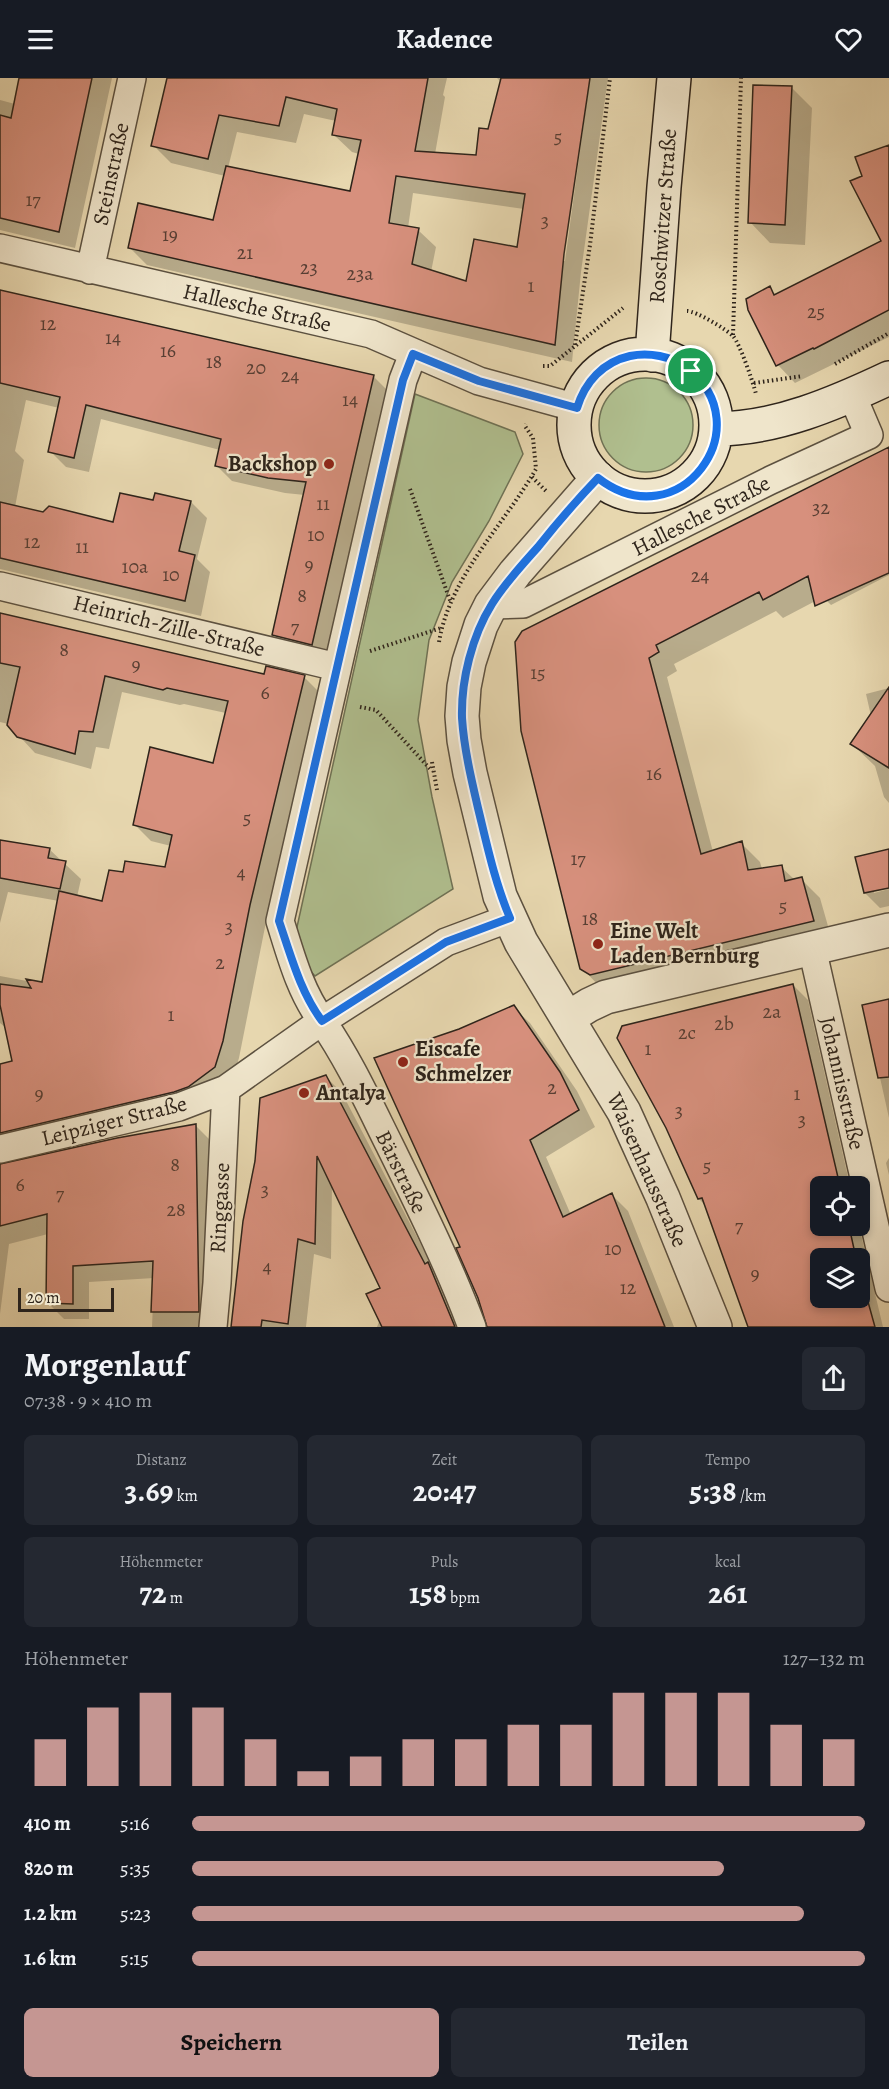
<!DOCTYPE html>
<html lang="de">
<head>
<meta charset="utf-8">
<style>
	:root { --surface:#171b24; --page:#242831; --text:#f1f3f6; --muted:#9ea1a6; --accent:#c59692 }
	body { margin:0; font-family:Alegreya,serif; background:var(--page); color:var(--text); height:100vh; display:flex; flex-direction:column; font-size:22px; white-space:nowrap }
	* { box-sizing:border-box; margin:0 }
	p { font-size:20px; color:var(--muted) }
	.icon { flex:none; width:33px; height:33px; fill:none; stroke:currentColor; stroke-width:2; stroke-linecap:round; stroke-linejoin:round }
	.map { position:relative; height:1249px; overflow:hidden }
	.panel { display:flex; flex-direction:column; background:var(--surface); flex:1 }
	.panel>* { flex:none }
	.tools { position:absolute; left:810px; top:1098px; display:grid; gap:12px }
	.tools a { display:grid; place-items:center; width:60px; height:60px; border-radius:9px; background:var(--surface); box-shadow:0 3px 9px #0003; font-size:30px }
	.scale { position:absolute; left:18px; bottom:15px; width:96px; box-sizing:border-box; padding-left:6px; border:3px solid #2e241b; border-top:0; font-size:16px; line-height:21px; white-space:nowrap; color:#2e241b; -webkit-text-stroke:4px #efe5cb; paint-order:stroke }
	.pin { position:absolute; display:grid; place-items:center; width:51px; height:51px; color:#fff; margin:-26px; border:3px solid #fff; border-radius:50%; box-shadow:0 2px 6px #0007 }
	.round { display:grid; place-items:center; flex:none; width:63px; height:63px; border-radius:9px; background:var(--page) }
	.summary { display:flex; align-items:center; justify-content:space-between; height:102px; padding:0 24px }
	h1 { font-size:33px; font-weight:600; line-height:45px }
	.stats { display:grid; grid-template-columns:repeat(3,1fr); gap:9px; height:102px; padding:6px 24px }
	.stats div { display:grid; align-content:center; border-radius:9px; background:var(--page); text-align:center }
	.stats b { font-size:30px; font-weight:600 }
	.stats small { font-size:16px; font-weight:400 }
	.stats p { font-size:16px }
	.chart { height:168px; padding:12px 24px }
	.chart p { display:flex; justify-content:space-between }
	.chart svg { width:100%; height:108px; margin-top:6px; stroke:var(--accent); stroke-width:6 }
	.cta { display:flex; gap:12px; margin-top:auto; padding:12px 24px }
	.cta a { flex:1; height:69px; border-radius:9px; background:var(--accent); color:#111; font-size:24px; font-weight:600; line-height:69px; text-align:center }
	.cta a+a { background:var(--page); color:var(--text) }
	ul { padding:0 24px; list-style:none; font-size:20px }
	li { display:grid; grid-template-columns:96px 72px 1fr; align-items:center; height:45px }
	li i { height:15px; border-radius:8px; background:var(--accent) }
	header { display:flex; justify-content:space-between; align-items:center; height:78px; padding:0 24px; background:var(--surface); font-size:27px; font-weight:600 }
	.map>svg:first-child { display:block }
	.green { fill:#b0bf8f; stroke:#6f7255; stroke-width:1.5 }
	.shadow { fill:#0003; fill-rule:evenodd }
	.building { fill:#d7907d; stroke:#2e241b; stroke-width:1.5; fill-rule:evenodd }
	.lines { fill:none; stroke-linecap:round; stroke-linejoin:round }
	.minor-casing { stroke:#5c5140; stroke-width:30 }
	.tertiary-casing { stroke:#5c5140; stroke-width:36 }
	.secondary-casing { stroke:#2e241b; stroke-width:36 }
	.path { stroke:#2e241b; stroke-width:4; stroke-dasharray:1.5 3; stroke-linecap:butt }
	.minor { stroke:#efe5cb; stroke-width:27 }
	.tertiary { stroke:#efe5cb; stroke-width:33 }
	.secondary { stroke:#efe5cb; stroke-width:33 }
	.route-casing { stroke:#fff; stroke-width:12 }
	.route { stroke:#1a73e8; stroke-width:8 }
	.poi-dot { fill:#8f2418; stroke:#efe5cb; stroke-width:2 }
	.labels { text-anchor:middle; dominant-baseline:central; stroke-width:4.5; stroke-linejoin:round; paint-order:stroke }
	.number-label { font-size:20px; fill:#583f34 }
	.street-label { font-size:22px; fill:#2e241b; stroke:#efe5cb }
	.poi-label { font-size:22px; font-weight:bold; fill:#2e241b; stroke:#efe5cb; text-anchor:start }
</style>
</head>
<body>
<header><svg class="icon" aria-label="menu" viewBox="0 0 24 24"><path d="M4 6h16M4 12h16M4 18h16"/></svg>Kadence<svg class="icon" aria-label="heart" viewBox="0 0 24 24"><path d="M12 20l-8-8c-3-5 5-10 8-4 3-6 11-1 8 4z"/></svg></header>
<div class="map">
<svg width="889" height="1249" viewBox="0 0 889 1249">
	<rect width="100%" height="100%" fill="#e7d7af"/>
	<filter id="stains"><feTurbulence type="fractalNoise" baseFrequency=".00333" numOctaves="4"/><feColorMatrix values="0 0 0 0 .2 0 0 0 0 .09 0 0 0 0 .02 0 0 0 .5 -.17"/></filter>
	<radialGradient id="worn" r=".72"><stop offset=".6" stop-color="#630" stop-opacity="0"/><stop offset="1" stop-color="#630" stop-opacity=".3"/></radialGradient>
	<path class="green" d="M599 347a47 47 0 1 1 94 0a47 47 0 1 1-94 0Z
		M415,316l100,38 8,22 -34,67 -37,61 -23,58 -11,80 14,77 21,92 -138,87 -12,-13 -8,-27z"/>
	<path class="shadow" d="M21,0h91l-37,170 -75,-18v-130l15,4z
		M168,0h279l-4,17 2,2 -10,57 42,3 12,-26 13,-48 -5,-5h90l-25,183h3l25,-183h18l-27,194 -9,90 -425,-97 -17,-17 84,-26 11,-46 -54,-13 -18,-18zM304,36l32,7 -2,14 18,17 7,2 -7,39 -124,-25 9,-36 59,11zM413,115l111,16 -5,40 -52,34 -36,-11 5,-25 -18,-17 -10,-2z
		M792,10l20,20 -7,137 -35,-2 -20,-21z
		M889,106v153l-94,46 -17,-18 -9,-77 7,7 103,-51z
		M0,213l373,85 16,16 -62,268 -37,-9 -16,-16 31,-140 -20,-2 -53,-12 -15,-15 3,-16 -119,-31 -12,53 -23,-5 -16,-16 9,-43 -33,-8 -11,51 9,9 -9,47 29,7 70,10 40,-22 2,-8 35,8 16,16 -10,41 13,13 -9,44 -201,-47z
		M889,420v77l-58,30 -8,-8 -40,21 -7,-7 -102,53 3,7 -10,6 46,175 28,-9 19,19 2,7 19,-2 14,13 6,-1 19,19 12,42 -231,48 -19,-20 -65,-326z
		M0,537l265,60 39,2 16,16 -54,229 -27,136 -8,26 -230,78v4l195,-40 16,16 3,185h-63l2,-49 -65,4v37h-25l-16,-16v-69l-39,10 -9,70v-249l14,-3 -8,-34 -6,-5v-47l43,8 16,-83 -51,-9 -8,31v-82l49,8 32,30 -4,18 26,5 21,-28 42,-5 5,-23 -20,-5 -16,-16 79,-60 12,-52 -42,-9 -4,1 -58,-13 -13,57 -13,-2 -5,22 -56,-16 -27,-29 -8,-2z
		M889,610v115l-5,-6 -9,-31 -23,-22 19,-28 -5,-22z
		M889,772v36l-15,4v3l15,-4v17l-9,2 -15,-15z
		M793,907l15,15 42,186h-30v40h39l24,101h-133l-44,-121 -7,-7zM820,1180h40v40h-40z
		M889,923v117l-25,-112z
		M513,929l17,16 47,68 18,36 -49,30 25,58 41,-20 16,16 46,116h-185l-27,-80 -2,-217z
		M326,999l16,16 122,234h-87l3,-8 2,-30 -50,-104 -1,74 -17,-5 -8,73h-73l11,-105z
		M889,1080v17l-3,-12z"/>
	<path class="building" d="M19,0h73l-33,154 -59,-14v-103l11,3z
		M167,0h261l-13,73 61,4 3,-27 9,1 13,-51h89l-26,176 -9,91 -427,-97 10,-45 75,17 13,-54 124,25 11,-51 -29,-5 5,-26 -51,-12 -7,29 -60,-11 -11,44 -57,-13zM396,98l129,18 -8,53 -43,-8 -8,42 -54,-17 7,-36 -30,-5z
		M753,7l39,1 -7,139 -37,-2z
		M889,67v165l-75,39 -1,-1 -37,18 -28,-56 -2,-11 24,-13 4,9 107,-54 -31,-60 12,-5 -7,-19z
		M0,212l374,85 -62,270 -40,-10 34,-153 -38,-4 -53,-12 6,-27 -135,-34 -12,53 -26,-6 12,-55 -60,-14z
		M889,369v126l-74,33 -7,-30 -45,24 -4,-8 -103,53 3,7 -10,6 52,196 41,-13 6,29 34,-5 3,16 17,-4 12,44 -224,54 -10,-6 -59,-238 -6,-89 7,-11z
		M120,415l33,7 2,-7 36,8 -12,50 16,4 -10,46 -185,-43v-56l43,10 6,-6 64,16z
		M0,535l264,61 2,-8 39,9 -55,230 -27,136 -8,26 -27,20 -14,5 -174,41v-69l12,-3 -12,-56v-21l31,4 -5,-9 16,3 17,-91 43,10 7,-31 14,2 2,-11 40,6 7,-32 -39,-10 17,-78 63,16 15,-62 -61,-13 -4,2 -58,-14 -12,56 -14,-1 -4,23 -58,-17 -10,-12 13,-58 -20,-4z
		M889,609v81l-39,-24z
		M0,762l50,8 -2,10 18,3 -6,28 -60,-11z
		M889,771v39l-25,5 -9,-36z
		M793,906l47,202h-20v40h29l7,32h-36v40h40v-25l15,54h-127l-46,-129 -4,1 -32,-71 -49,-90 5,-12z
		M889,921v78l-11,1 -16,-73z
		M514,927l46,67 19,38 -49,30 33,77 49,-24 53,134h-178l-9,-29 -22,-50 4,-1 -86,-189 85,-29z
		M326,997l99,189 3,-2 27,65h-73l-16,-33 14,-6 -63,-132 -2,88 -17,-5 -10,85 -26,-4 -1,7h-30l12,-106 12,-60 5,-63z
		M196,1046l3,188h-48l2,-51 -80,5v38l-27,-1 1,-89 -47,12v-62l117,-26z"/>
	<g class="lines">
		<g class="minor-casing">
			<path id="minor" d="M0,170l371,86 108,47 98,27
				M90,192l42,-192
				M413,276l-10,26 -123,541c11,35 20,70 42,100l124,-79 64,-24
				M0,508l337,81
				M491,527l32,-1 248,-124 98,-45 -17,-40
				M812,870l77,340
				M0,1071l179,-42 47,-18 96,-68c27,39 47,83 68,125 29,59 59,119 82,181
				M213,1249l4,-44 9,-194"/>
		</g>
		<g class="tertiary-casing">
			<path id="tertiary" d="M598,400l-83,95 -24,32 -10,20 -12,37 -5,25 -2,29 2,24 6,33 30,123 21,46 103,170 39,86 52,129
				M568,940l21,-13 17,-8 283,-67"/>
		</g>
		<g class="secondary-casing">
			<path id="secondary" d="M574 347a71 71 0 1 1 142 0a71 71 0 1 1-142 0Z
				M652,277l12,-168 10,-109
				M716,351c60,0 120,-26 173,-51"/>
		</g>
		<path class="path" d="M687,233c9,0 39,18 46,25 7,8 20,46 23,58
			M733,257l8,-257
			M575,267l15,-100 20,-167
			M835,286l54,-31
			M543,288h7l73,-58
			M754,305l49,-7
			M532,399l14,14
			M410,411l41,114
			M439,564c11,-66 65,-117 97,-173l-3,-31 -8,-12 1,-2
			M370,573l71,-23
			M360,629l16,3 56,61
			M432,684l5,28"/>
		<use href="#minor" class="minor"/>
		<use href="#tertiary" class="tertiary"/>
		<use href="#secondary" class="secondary"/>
	</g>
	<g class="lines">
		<g class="route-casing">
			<path id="route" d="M413,276l66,27 98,27c8,-26 26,-46 53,-52 19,-4 41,0 57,12 76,58 -8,173 -89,110 -21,22 -41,45 -60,69 -16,18 -33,36 -46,57 -20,32 -31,76 -30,114 2,30 9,60 16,90 9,37 17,75 32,110l-64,24 -124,79c-22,-30 -31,-65 -43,-100l124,-541z"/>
		</g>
		<use href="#route" class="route"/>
	</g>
	<g class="poi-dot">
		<circle cx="329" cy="386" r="6"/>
		<circle cx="598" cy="866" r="6"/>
		<circle cx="403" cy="984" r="6"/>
		<circle cx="304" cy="1015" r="6"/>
	</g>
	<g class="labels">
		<g class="number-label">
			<text x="558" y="58">5</text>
			<text x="33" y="121">17</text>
			<text x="545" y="142">3</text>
			<text x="170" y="156">19</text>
			<text x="245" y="174">21</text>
			<text x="309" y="189">23</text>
			<text x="360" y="195">23a</text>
			<text x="531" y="207">1</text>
			<text x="816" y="233">25</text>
			<text x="48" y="245">12</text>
			<text x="113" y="259">14</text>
			<text x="168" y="272">16</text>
			<text x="214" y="283">18</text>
			<text x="256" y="289">20</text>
			<text x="290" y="297">24</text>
			<text x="350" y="321">14</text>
			<text x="323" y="425">11</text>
			<text x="821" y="429">32</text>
			<text x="316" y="456">10</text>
			<text x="32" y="463">12</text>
			<text x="82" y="468">11</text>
			<text x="309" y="486">9</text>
			<text x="135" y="488">10a</text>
			<text x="171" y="496">10</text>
			<text x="700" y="497">24</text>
			<text x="302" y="517">8</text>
			<text x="295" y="548">7</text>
			<text x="64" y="571">8</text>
			<text x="136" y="586">9</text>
			<text x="538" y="594">15</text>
			<text x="265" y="614">6</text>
			<text x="654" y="695">16</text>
			<text x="247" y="739">5</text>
			<text x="578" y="780">17</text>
			<text x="241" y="794">4</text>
			<text x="783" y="827">5</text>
			<text x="590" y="840">18</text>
			<text x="229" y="848">3</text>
			<text x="220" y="884">2</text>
			<text x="772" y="933">2a</text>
			<text x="171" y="936">1</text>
			<text x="724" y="945">2b</text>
			<text x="687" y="954">2c</text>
			<text x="648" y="970">1</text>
			<text x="552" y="1009">2</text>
			<text x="39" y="1015">9</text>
			<text x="797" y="1015">1</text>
			<text x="679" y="1032">3</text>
			<text x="802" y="1041">3</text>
			<text x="175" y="1086">8</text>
			<text x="707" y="1087">5</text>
			<text x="20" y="1106">6</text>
			<text x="265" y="1111">3</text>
			<text x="60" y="1115">7</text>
			<text x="176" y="1131">28</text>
			<text x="739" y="1147">7</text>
			<text x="613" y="1170">10</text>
			<text x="267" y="1188">4</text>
			<text x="755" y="1195">9</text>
			<text x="628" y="1209">12</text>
		</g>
		<g class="street-label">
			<text transform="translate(111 96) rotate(-78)">Steinstraße</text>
			<text transform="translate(663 138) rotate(-86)">Roschwitzer Straße</text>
			<text transform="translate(257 230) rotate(13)">Hallesche Straße</text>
			<text transform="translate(701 438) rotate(-27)">Hallesche Straße</text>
			<text transform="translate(169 548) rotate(14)">Heinrich-Zille-Straße</text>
			<text transform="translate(842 1005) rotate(77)">Johannisstraße</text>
			<text transform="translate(114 1043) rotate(-14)">Leipziger Straße</text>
			<text transform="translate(647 1092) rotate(66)">Waisenhausstraße</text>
			<text transform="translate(401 1094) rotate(64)">Bärstraße</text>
			<text transform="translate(220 1130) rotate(-87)">Ringgasse</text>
		</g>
		<g class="poi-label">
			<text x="317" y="386" text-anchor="end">Backshop</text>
			<text x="610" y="853">Eine Welt<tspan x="610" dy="25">Laden Bernburg</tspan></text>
			<text x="415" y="971">Eiscafe<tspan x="415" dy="25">Schmelzer</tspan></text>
			<text x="316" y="1015">Antalya</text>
		</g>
	</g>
	<rect width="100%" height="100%" filter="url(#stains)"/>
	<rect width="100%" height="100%" fill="url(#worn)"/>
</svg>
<div class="tools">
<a><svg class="icon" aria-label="locate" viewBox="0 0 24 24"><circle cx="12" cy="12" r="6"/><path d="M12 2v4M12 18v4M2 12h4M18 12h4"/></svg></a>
<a><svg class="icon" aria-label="layers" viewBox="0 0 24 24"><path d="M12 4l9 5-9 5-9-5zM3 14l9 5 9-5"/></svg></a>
</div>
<div class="scale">20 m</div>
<div class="pin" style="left:691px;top:293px;background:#1e9e55"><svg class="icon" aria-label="arrive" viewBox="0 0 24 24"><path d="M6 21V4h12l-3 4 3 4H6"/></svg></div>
</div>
<section class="panel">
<div class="summary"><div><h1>Morgenlauf</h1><p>07:38 · 9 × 410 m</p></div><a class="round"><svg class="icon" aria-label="share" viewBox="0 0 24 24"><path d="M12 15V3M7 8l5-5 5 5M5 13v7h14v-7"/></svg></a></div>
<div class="stats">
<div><p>Distanz</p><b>3.69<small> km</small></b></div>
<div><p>Zeit</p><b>20:47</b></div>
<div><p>Tempo</p><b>5:38<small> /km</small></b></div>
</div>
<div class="stats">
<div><p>Höhenmeter</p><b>72<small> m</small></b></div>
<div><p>Puls</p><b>158<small> bpm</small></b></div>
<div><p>kcal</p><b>261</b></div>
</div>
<div class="chart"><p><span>Höhenmeter</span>127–132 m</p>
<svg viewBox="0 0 160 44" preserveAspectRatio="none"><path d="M5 44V25M15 44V12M25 44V6M35 44V12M45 44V25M55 44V38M65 44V32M75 44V25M85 44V25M95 44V19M105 44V19M115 44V6M125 44V6M135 44V6M145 44V19M155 44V25"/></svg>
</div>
<ul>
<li><b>410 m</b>5:16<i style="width:100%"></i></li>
<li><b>820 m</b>5:35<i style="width:79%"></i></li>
<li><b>1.2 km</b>5:23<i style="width:91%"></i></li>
<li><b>1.6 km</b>5:15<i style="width:100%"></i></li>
</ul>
<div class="cta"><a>Speichern</a><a>Teilen</a></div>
</section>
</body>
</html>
